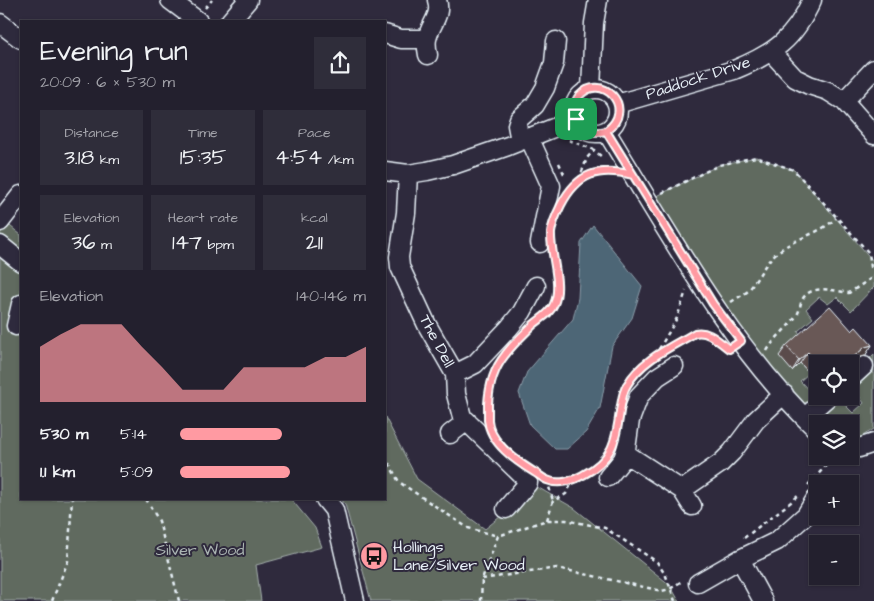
<!DOCTYPE html>
<html lang="en">
<head>
<meta charset="utf-8">
<style>
	:root { --surface:#23202e; --page:#2f2d3a; --text:#f1f3f6; --muted:#a3a3aa; --line:#403e4a; --accent:#ff9aa2 }
	body { margin:0; font-family:"Architects Daughter",sans-serif; background:var(--page); color:var(--text); height:100vh; display:flex; flex-direction:column; font-size:19px; white-space:nowrap }
	* { box-sizing:border-box; margin:0 }
	p { font-size:16px; color:var(--muted) }
	.icon { flex:none; width:28px; height:28px; fill:none; stroke:currentColor; stroke-width:2; stroke-linecap:round; stroke-linejoin:round }
	.map { position:relative; flex:1; overflow:hidden }
	.details { position:absolute; left:20px; top:20px; width:366px; height:480px; display:flex; flex-direction:column; background:var(--surface); border-radius:0px; box-shadow:0 1px 4px #0004,0 0 0 1px var(--line) }
	.details>* { flex:none }
	.tools { position:absolute; left:809px; top:355px; display:grid; gap:10px }
	.tools a { display:grid; place-items:center; width:50px; height:50px; border-radius:0px; background:var(--surface); box-shadow:0 1px 4px #0004,0 0 0 1px var(--line); font-size:25px }
	.pin { position:absolute; display:grid; place-items:center; width:42px; height:42px; color:#fff; margin:-21px; border-radius:10px; box-shadow:0 2px 8px #0006 }
	.round { display:grid; place-items:center; flex:none; width:52px; height:52px; border-radius:0px; background:var(--page) }
	.overview { display:flex; align-items:center; justify-content:space-between; height:85px; padding:0 20px }
	h1 { font-size:28px; font-weight:600; line-height:38px }
	.metrics { display:grid; grid-template-columns:repeat(3,1fr); gap:8px; height:85px; padding:5px 20px }
	.metrics div { display:grid; align-content:center; border-radius:0px; background:var(--page); text-align:center }
	.metrics b { font-size:21px; font-weight:600 }
	.metrics small { font-size:14px; font-weight:400 }
	.metrics p { font-size:14px }
	.chart { height:140px; padding:10px 20px }
	.chart p { display:flex; justify-content:space-between }
	.chart svg { width:100%; height:90px; margin-top:5px; fill:var(--accent); opacity:.7 }
	ul { padding:0 20px; list-style:none; font-size:16px }
	li { display:grid; grid-template-columns:80px 60px 1fr; align-items:center; height:38px }
	li i { height:12px; border-radius:6px; background:var(--accent) }
	.map>svg:first-child { display:block }
	.green { fill:#606b5f; stroke:#a4aeac }
	.water { fill:#4d6676; stroke:#8b9eaa }
	.lines { fill:none; stroke-linecap:round; stroke-linejoin:round }
	.minor-casing { stroke:#e8f1f8; stroke-width:21 }
	.path { stroke:#e8f1f8; stroke-width:2.5; stroke-dasharray:4 4; stroke-linecap:butt }
	.minor { stroke:#2f2a3d; stroke-width:18 }
	.wall { fill:#5a4c4b; stroke:#e8f1f8 }
	.shaded-wall { fill:#4a3e3d; stroke:#e8f1f8 }
	.building { fill:#695857; stroke:#e8f1f8 }
	.route-casing { stroke:#fff; stroke-width:10 }
	.route { stroke:#ff9aa2; stroke-width:6 }
	.labels { text-anchor:middle; dominant-baseline:central; stroke-width:4; stroke-linejoin:round; paint-order:stroke }
	.street-label { font-size:16px; fill:#e8f1f8; stroke:#2f2a3d }
	.poi-label { font-size:16px; fill:#e8f1f8; stroke:#2f2a3d; text-anchor:start }
	.park-label { font-size:16px; fill:#abb5b3; stroke:#2f2a3d }
</style>
</head>
<body>
<div class="map">
<svg width="874" height="601" viewBox="0 0 874 601">
	<rect width="100%" height="100%" fill="#2f2a3d"/>
	<filter id="ink" filterUnits="userSpaceOnUse"><feTurbulence type="fractalNoise" baseFrequency=".02" numOctaves="2"/><feDisplacementMap in="SourceGraphic" scale="10" xChannelSelector="R" yChannelSelector="G"/><feConvolveMatrix kernelMatrix="1 2 1 2 8 2 1 2 1" color-interpolation-filters="sRGB"/></filter>
	<g filter="url(#ink)">
		<path class="green" d="M756,157l38,13 80,92v25l-23,24 -14,-14 -9,7 -9,-7 -13,12 7,9 -15,13 3,5 -9,35 8,-8 9,10 -9,8 17,18 -18,12 -40,-46 -104,-168 64,-32z
			M0,218l21,17v264h270l24,29 7,19 -66,18 5,36h-261z
			M874,354v75l-18,11h-6v-16h-32l-6,-4 18,-18h12l11,11 11,-10 -10,-14 3,-18z
			M385,417l32,62 68,50 52,-42 37,21 96,77 9,16h-308l-26,-97 -4,-5h44z"/>
		<path class="water" d="M593,225l49,61 -10,32 -20,28 -12,62 -14,24 -19,17h-12l-25,-24 -11,-32 8,-21 46,-53 5,-21 3,-55z"/>
		<g class="lines">
			<g class="minor-casing">
				<path id="minor" d="M170,0l28,21
					M230,21l18,-21
					M0,23l21,16
					M385,34l16,5h26
					M771,52l24,26 14,7 19,6 16,10 30,34
					M428,55c-1,-5 -2,-11 -1,-16 3,-15 15,-23 10,-39
					M574 111a22 22 0 1 1 44 0a22 22 0 1 1-44 0Z
					M591,89l3,-66 4,-23
					M844,101l30,-32
					M617,104l117,-34c39,-16 60,-30 78,-70
					M606,131c63,102 124,216 212,300
					M529,137l22,49 -11,57
					M520,141l-3,-16 2,-6 16,-14 10,-17 9,-25 2,-22
					M385,171l23,3 19,-3 26,-6 55,-19 68,-27
					M408,174l-2,39 -7,44 1,10 27,58 28,49 1,20 6,23 66,64v2l-22,26
					M0,222l21,-27
					M0,245l21,17
					M16,326l5,-22
					M455,374l20,-10 34,-36 13,-16 14,-26
					M850,379l14,-13
					M805,417l24,-21
					M450,434l17,-13
					M850,447l9,1 15,-5
					M625,453l57,37 10,16
					M608,477l15,-18 3,-10 4,-29 9,-24 18,-19 17,-11
					M682,490l39,-27 11,-11 24,-32 28,-26
					M325,499l9,11 21,91
					M740,559l23,42
					M698,583l42,-24 37,-18 29,-26 9,-15"/>
			</g>
			<path class="path" d="M205,8l7,-8
				M569,140l25,10 9,8
				M559,163l6,13
				M579,180l8,-22 7,-8
				M662,193l57,-28 37,-8 38,13 75,83 2,14 3,2
				M566,196c12,-16 25,-23 45,-25
				M731,302c6,-4 12,-7 17,-11 11,-13 17,-30 31,-40 18,-14 41,-17 57,-33
				M533,325c5,-4 11,-8 16,-12 15,-15 6,-44 4,-62
				M767,351c8,-14 21,-23 30,-36 3,-5 3,-10 5,-15 9,-17 33,-9 47,-7l21,-14 4,1
				M655,356l22,-38 9,-27
				M649,362l46,-29h12l12,9
				M630,381l7,-9 8,-7
				M488,420c1,-21 0,-39 12,-57
				M385,456l14,26 69,46 30,8
				M544,478c16,11 36,-1 50,-9
				M547,480l6,21
				M808,485l27,-29
				M146,499l13,22 20,80
				M547,520l6,-19 13,-7 7,-13
				M744,538l47,-36 8,-7
				M482,579l75,-11 105,23 8,-2 12,-8
				M52,601l16,-40 4,-62
				M481,601l1,-22 16,-43 49,-16h19l39,8 52,34 9,14 9,25"/>
			<use href="#minor" class="minor"/>
		</g>
		<path class="wall" d="M852,331l20,14 -7,11 -8,2 -7,7v-1h-32v18l-18,-19 -8,8 -13,-15 7,-10z"/>
		<path class="shaded-wall" d="M872,345l-7,11 -8,2 -7,7v-1h-2l2,-4 15,-13z
			M808,352l-8,11 -8,8 7,-11z"/>
		<path class="building" d="M830,306l22,25 4,-4 16,18 -7,2 -15,13 -1,4h-31l-10,-12 -9,8 -13,-14z"/>
	</g>
	<g class="lines" filter="url(#ink)">
		<g class="route-casing">
			<path id="route" d="M576,119c6,13 17,15 30,12l27,44c-34,-8 -55,-3 -72,30 -4,8 -9,18 -10,28 -1,21 12,52 3,71 -4,10 -13,14 -21,21 -10,10 -20,19 -28,30 -12,15 -16,31 -17,49 0,5 0,11 0,16 2,23 28,41 46,52 4,2 8,6 13,8 11,5 26,1 36,-5 29,-15 33,-33 37,-64 2,-9 2,-18 7,-26 14,-25 44,-38 68,-52 14,-3 24,9 34,16l12,-8 -28,-37 -107,-173c32,-23 -5,-60 -27,-35 -6,7 -5,15 -3,23"/>
		</g>
		<use href="#route" class="route"/>
	</g>
	<defs>
		<g id="bus-disc" transform="scale(1.4375)"><circle r="9.5" fill="#ff9aa2" stroke="#2f2a3d"/><path d="M-5-6H5V4H4V6H2V4H-2V6H-4V4H-5ZM-3.5-4V0h7V-4ZM-3.5 1.2v1.5H-2V1.2ZM2 1.2v1.5H3.5V1.2Z" fill="#111"/></g>
	</defs>
	<g fill-rule="evenodd">
		<use href="#bus-disc" x="374" y="556"/>
	</g>
	<g class="labels">
		<g class="street-label">
			<text transform="translate(698 78) rotate(-18)">Paddock Drive</text>
			<text transform="translate(437 341) rotate(62)">The Dell</text>
		</g>
		<g class="poi-label">
			<text x="393" y="547">Hollings<tspan x="393" dy="18">Lane/Silver Wood</tspan></text>
		</g>
		<g class="park-label">
			<text x="200" y="550">Silver Wood</text>
		</g>
	</g>
</svg>
<div class="tools">
<a><svg class="icon" aria-label="locate" viewBox="0 0 24 24"><circle cx="12" cy="12" r="6"/><path d="M12 2v4M12 18v4M2 12h4M18 12h4"/></svg></a>
<a><svg class="icon" aria-label="layers" viewBox="0 0 24 24"><path d="M12 4l9 5-9 5-9-5zM3 14l9 5 9-5"/></svg></a>
<a>+</a>
<a>−</a>
</div>
<div class="pin" style="left:576px;top:119px;background:#1e9e55"><svg class="icon" aria-label="arrive" viewBox="0 0 24 24"><path d="M6 21V4h12l-3 4 3 4H6"/></svg></div>
<section class="details">
<div class="overview"><div><h1>Evening run</h1><p>20:09 · 6 × 530 m</p></div><a class="round"><svg class="icon" aria-label="share" viewBox="0 0 24 24"><path d="M12 15V3M7 8l5-5 5 5M5 13v7h14v-7"/></svg></a></div>
<div class="metrics">
<div><p>Distance</p><b>3.18<small> km</small></b></div>
<div><p>Time</p><b>15:35</b></div>
<div><p>Pace</p><b>4:54<small> /km</small></b></div>
</div>
<div class="metrics">
<div><p>Elevation</p><b>36<small> m</small></b></div>
<div><p>Heart rate</p><b>147<small> bpm</small></b></div>
<div><p>kcal</p><b>211</b></div>
</div>
<div class="chart"><p><span>Elevation</span>140–146 m</p>
<svg viewBox="0 0 160 44" preserveAspectRatio="none"><path d="M0 44V17L10 11L20 6L30 6L40 6L50 17L60 27L70 38L80 38L90 38L100 27L110 27L120 27L130 27L140 22L150 22L160 17V44z"/></svg>
</div>
<ul>
<li><b>530 m</b>5:14<i style="width:55%"></i></li>
<li><b>1.1 km</b>5:09<i style="width:59%"></i></li>
</ul>
</section>
</div>
</body>
</html>
